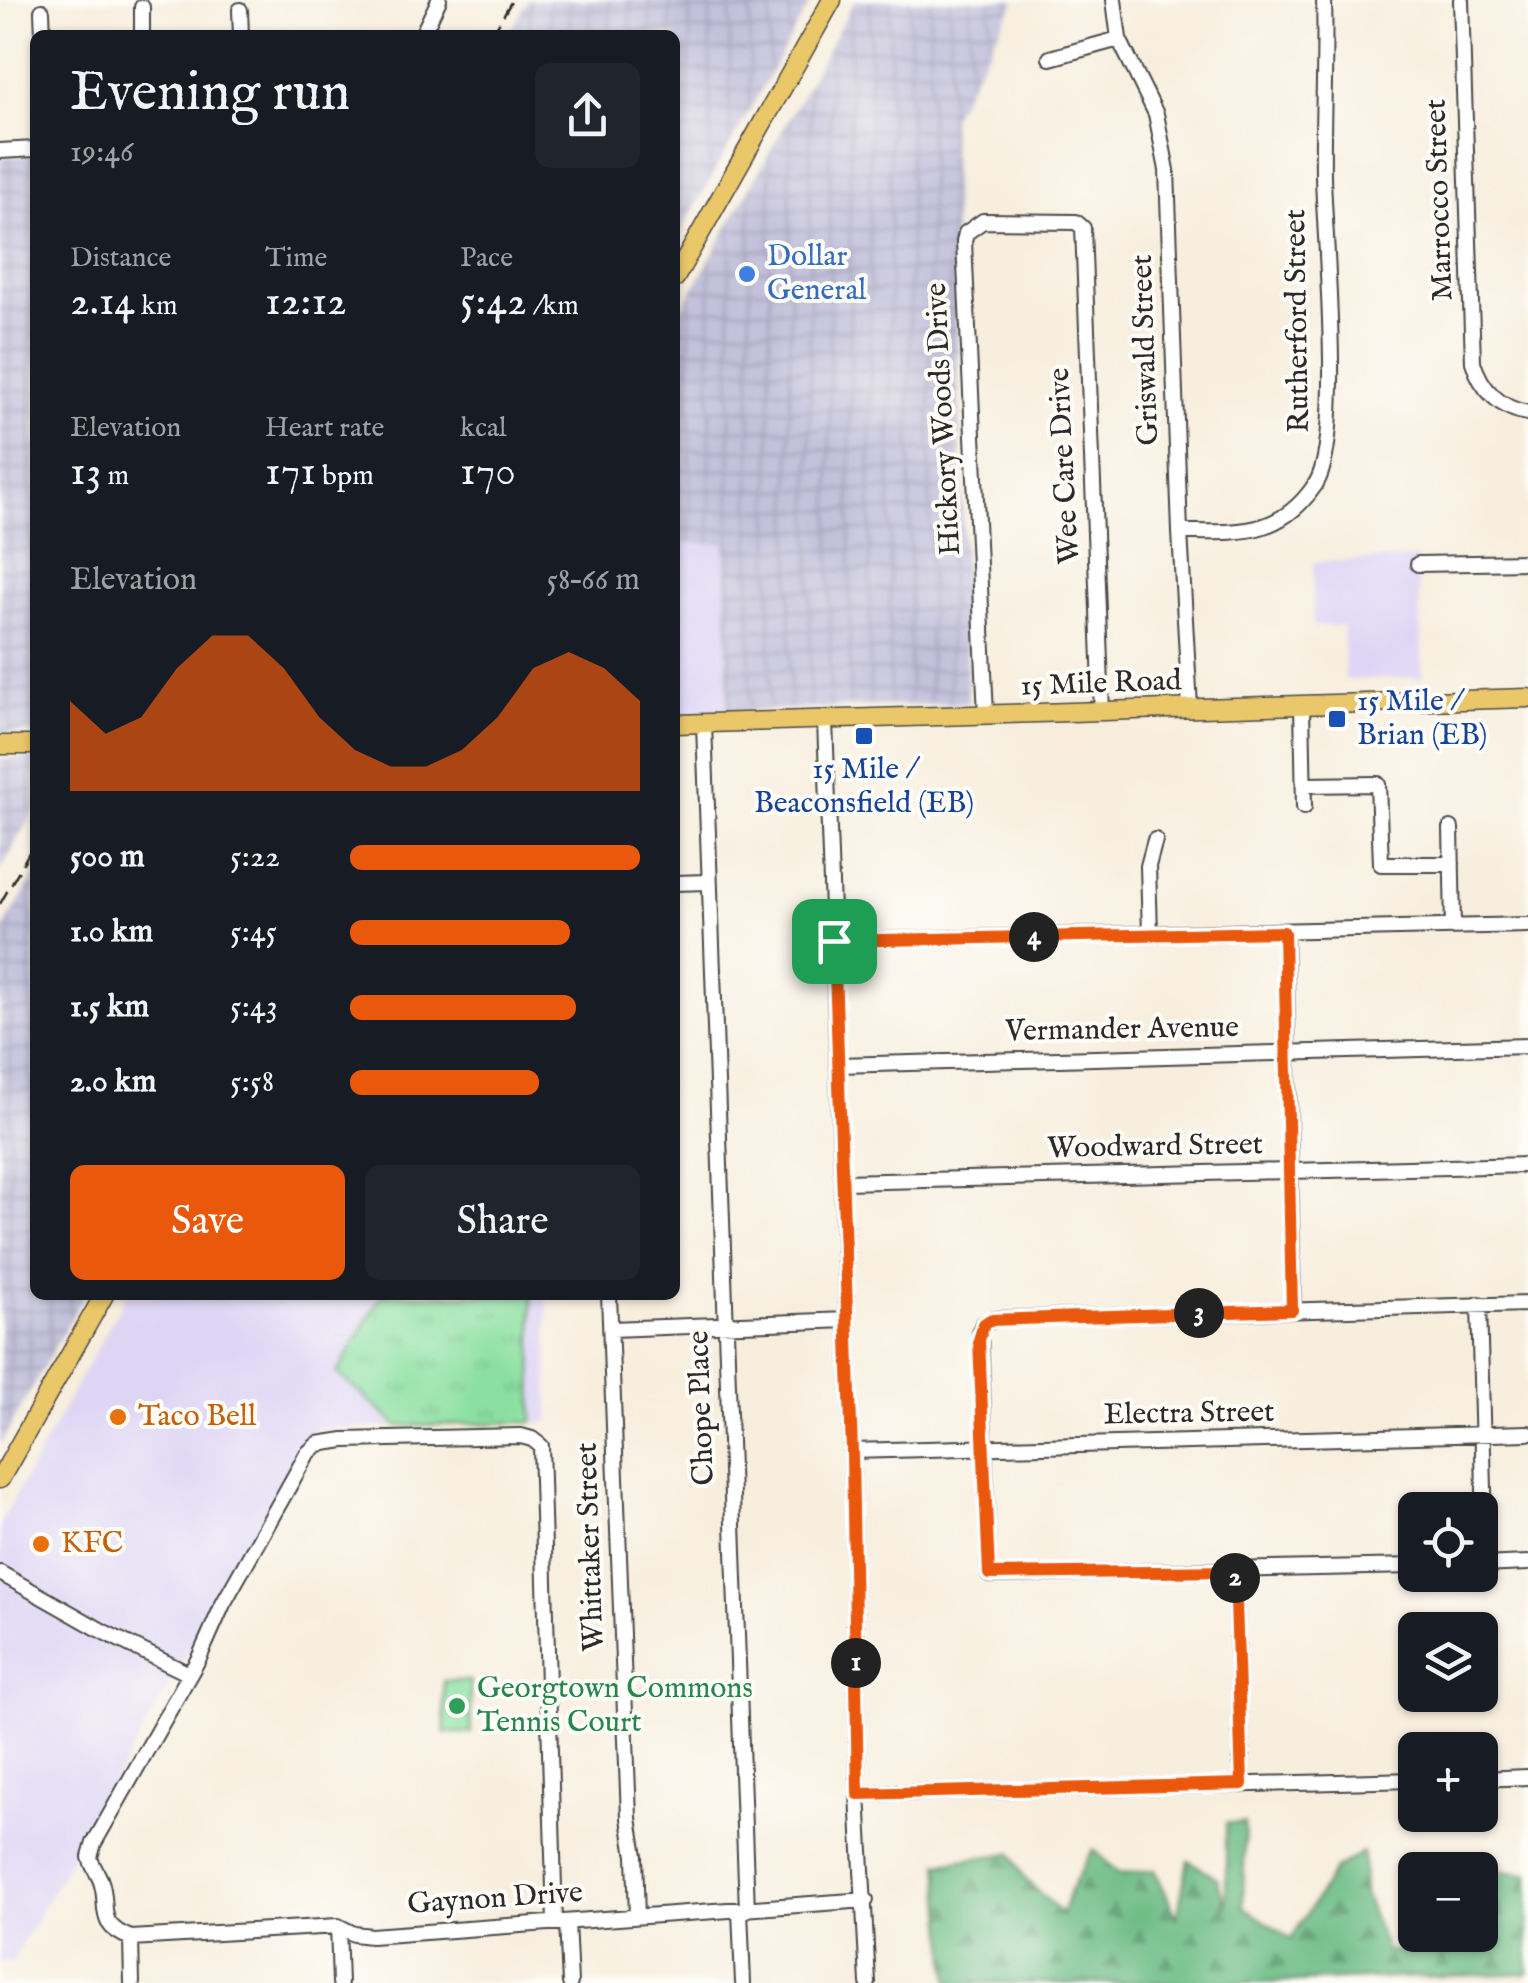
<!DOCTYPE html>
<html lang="en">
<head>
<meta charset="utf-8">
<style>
	:root { --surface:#171b24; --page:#20242c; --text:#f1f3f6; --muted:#9ea1a6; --accent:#ea580c }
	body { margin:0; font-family:"IM FELL English",serif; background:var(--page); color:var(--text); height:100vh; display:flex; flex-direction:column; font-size:38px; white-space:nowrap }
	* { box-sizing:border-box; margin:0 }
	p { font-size:32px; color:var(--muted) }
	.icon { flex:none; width:55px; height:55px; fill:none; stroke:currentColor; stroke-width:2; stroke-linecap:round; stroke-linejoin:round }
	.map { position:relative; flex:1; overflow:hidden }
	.sheet { position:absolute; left:30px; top:30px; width:650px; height:1270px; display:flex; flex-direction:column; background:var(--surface); border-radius:15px; box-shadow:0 2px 8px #0004 }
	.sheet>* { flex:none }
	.controls { position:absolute; left:1398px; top:1492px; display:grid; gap:20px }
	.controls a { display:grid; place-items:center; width:100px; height:100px; border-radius:15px; background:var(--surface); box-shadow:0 2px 8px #0004; font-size:50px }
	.pin { position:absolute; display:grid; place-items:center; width:85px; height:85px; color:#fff; margin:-42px; border-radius:20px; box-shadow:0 5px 15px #0006 }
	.km { position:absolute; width:50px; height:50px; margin:-25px; border-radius:50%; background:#222; color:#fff; font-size:28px; line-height:50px; text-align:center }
	.round { display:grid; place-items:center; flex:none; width:105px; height:105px; border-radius:15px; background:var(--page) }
	.overview { display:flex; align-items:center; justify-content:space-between; height:170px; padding:0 40px }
	h1 { font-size:55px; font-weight:600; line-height:75px }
	.stats { display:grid; grid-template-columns:repeat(3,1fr); gap:15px; height:170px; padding:10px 40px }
	.stats div { display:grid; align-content:center }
	.stats b { font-size:42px; font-weight:600 }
	.stats small { font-size:28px; font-weight:400 }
	.stats p { font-size:28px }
	.chart { height:280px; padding:20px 40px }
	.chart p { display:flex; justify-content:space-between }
	.chart svg { width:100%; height:180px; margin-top:10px; fill:var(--accent); opacity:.7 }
	.action { display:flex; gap:20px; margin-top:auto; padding:20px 40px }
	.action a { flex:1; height:115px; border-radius:15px; background:var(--accent); color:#fff; font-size:40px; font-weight:600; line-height:115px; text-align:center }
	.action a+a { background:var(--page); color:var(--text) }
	ul { padding:0 40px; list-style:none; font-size:32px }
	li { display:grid; grid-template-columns:160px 120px 1fr; align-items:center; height:75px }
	li i { height:25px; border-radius:12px; background:var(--accent) }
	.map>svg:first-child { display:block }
	.built { fill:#ded5f5 }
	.industrial { fill:url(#industrial-grid) }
	.grass { fill:url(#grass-tufts); stroke:#5b8666; stroke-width:2.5 }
	.forest { fill:url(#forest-firs); stroke:#4e7459; stroke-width:2.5 }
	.garden { fill:#8be0a1; stroke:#5b8666; stroke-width:2.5 }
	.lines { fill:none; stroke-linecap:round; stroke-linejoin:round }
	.minor-casing { stroke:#4a4846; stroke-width:18 }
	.major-casing { stroke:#4a4846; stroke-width:21 }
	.minor { stroke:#fff; stroke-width:14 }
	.major { stroke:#eac769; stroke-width:18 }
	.rail { stroke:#2b2b2b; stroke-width:2.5; stroke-dasharray:15 8; stroke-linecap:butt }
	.route-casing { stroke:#fff; stroke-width:20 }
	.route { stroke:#ea580c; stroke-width:12 }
	.shop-dot { fill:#3f7fe0; stroke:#fdfcf7; stroke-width:4 }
	.transit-dot { fill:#1a4fb4; stroke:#fdfcf7; stroke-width:4 }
	.food-dot { fill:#e8710a; stroke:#fdfcf7; stroke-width:4 }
	.leisure-dot { fill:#2e9e5b; stroke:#fdfcf7; stroke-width:4 }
	.labels { text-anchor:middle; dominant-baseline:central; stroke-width:8; stroke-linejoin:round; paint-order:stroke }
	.street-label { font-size:30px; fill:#2b2b2b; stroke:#fdfcf7 }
	.shop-label { font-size:30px; fill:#366cbe; stroke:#fdfcf7; text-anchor:start }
	.transit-label { font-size:30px; fill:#164399; stroke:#fdfcf7; text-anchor:start }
	.food-label { font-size:30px; fill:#c56008; stroke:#fdfcf7; text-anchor:start }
	.leisure-label { font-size:30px; fill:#27864d; stroke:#fdfcf7; text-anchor:start }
</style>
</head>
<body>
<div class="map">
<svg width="1528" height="1983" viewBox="0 0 1528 1983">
	<defs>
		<pattern id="industrial-grid" width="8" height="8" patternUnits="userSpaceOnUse" patternTransform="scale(2.5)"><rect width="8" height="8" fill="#c3c1db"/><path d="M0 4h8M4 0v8" fill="none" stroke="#a8a6bc"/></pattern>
		<pattern id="grass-tufts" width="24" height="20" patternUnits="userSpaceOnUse" patternTransform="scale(2.5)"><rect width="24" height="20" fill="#8be0a1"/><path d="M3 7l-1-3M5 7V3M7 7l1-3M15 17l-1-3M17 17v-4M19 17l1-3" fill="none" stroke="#78c08b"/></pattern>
		<pattern id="forest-firs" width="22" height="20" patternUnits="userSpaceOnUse" patternTransform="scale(2.5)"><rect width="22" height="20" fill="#70be87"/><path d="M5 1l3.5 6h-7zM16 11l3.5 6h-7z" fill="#5c9b6f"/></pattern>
	</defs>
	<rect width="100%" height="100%" fill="#fdfcf7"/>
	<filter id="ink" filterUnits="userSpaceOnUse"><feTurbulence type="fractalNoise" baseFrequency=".01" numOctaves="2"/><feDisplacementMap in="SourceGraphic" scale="20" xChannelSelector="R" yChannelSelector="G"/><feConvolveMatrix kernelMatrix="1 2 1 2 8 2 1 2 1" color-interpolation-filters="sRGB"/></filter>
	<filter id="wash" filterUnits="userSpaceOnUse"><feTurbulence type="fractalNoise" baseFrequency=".0048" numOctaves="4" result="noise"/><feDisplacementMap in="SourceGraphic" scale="40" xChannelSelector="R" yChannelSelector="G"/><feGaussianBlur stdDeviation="2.25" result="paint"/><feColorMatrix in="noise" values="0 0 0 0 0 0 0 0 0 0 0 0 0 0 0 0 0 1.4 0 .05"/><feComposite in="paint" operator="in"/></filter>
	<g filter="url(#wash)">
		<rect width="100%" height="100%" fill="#f8eede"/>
		<path class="built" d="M725,542l2,169 -44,2 -8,-5v-165z
			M1417,558l6,119 -78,3 -2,-54h-30v-64z
			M126,1295h421l2,127 -233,7 -304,532 -12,1v-438z"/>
		<path class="industrial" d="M528,0h284l-137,242v-207h-167z
			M855,0h161l-65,117 17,586 -241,8 -2,-168h-50v-222z
			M35,155v578l-35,1v-577z
			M35,758v50l-35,64v-113z
			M35,874v421h49l-84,150v-510z"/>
		<path class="grass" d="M382,1295h150l1,127 -135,4 -61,-53z"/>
		<path class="forest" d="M1226,1823h19l-2,83 48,33 44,-70 28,-17 1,41 22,58h73l1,-16h20v-65l-3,-2 51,6v99l-274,10h-305l-10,-120 72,-10 14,26 37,35 8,-23 23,-42 26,25 36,-4 22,48 11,-58 29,18 9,29z"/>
		<path class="garden" d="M443,1681h27l1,52h-26z"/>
	</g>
	<g filter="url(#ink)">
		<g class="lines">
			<g class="minor-casing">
				<path id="minor" d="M1114,0l5,39 37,75 11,56 13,362 10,176
					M1461,0l12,362c8,27 27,47 55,51
					M142,7v28
					M240,10l1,25
					M42,11l1,24
					M422,35l17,-35
					M1050,58l69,-19
					M0,151l35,-2
					M1180,532c57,0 99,6 135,-47 30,-44 9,-248 8,-310 -1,-58 3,-116 1,-175
					M1418,564l110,-2
					M1302,705l2,102
					M986,715l-22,-473 2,-9 17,-12 93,1 7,6 19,484
					M825,721l27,730 6,343 10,189
					M704,724l43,1186
					M1304,785l74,-1 3,80h71
					M1451,828l2,99
					M675,883l33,-1
					M1285,932l8,378
					M1150,934l-2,-68 7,-26
					M834,941l694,-16
					M838,1065l690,-19
					M843,1182l685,-17
					M609,1295l20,523 6,38 2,61
					M1479,1304l7,260
					M611,1329l236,-9
					M852,1451l676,-18
					M1481,1565l47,-2
					M1415,1566l-426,9 -9,-244 3,-7 14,-5 531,-15
					M1235,1571l7,214
					M0,1573l104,59 85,42
					M1480,1779l48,-2
					M858,1794l557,-14
					M740,1911l3,72
					M555,1922l-14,-476 -9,-7 -11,-3 -177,4 -26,4 -11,10 -84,150 -24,54 -105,185 -4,14c2,9 6,13 10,22 11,26 -7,45 31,59l207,-12 16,8 17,2 495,-36
					M567,1922l3,61
					M338,1926l2,57
					M131,1938l1,45"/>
			</g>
			<g class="major-casing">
				<path id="major" d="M675,278l157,-278
					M675,724l853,-26
					M0,745h35
					M0,1479l104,-184"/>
			</g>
			<use href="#minor" class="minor"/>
			<use href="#major" class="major"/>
			<path class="rail" d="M492,35l20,-35
				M0,904l35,-62"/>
		</g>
	</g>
	<g class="lines" filter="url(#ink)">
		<g class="route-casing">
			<path id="route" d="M1284,932l8,378 -302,10 -6,4 -5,16 10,234 246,-3 7,213 -384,10 -6,-342 -18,-511z"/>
		</g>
		<use href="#route" class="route"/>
	</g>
	<circle class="shop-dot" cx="747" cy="274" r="10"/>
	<g class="transit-dot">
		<rect x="1327" y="709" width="20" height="20" rx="5"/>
		<rect x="854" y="726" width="20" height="20" rx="5"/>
	</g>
	<g class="food-dot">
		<circle cx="118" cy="1417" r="10"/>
		<circle cx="41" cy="1544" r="10"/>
	</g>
	<circle class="leisure-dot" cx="457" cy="1706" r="10"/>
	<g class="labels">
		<g class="street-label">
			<text transform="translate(1440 200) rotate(-92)">Marrocco Street</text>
			<text transform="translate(1298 321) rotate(-91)">Rutherford Street</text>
			<text transform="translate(1146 350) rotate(-92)">Griswald Street</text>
			<text transform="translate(944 419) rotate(-93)">Hickory Woods Drive</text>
			<text transform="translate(1065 466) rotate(-93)">Wee Care Drive</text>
			<text transform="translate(1101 684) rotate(-2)">15 Mile Road</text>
			<text transform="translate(1122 1030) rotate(-1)">Vermander Avenue</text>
			<text transform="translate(1155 1147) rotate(-1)">Woodward Street</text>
			<text transform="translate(702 1408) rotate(-92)">Chope Place</text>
			<text transform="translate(1189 1414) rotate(-1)">Electra Street</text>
			<text transform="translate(591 1547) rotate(-92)">Whittaker Street</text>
			<text transform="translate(495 1899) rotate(-4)">Gaynon Drive</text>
		</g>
		<g class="shop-label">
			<text x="767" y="257">Dollar<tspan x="767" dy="34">General</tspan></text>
		</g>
		<g class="transit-label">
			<text x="1357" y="702">15 Mile /<tspan x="1357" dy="34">Brian (EB)</tspan></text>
			<text x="864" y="770" text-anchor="middle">15 Mile /<tspan x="864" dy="34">Beaconsfield (EB)</tspan></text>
		</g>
		<g class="food-label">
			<text x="138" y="1417">Taco Bell</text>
			<text x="61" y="1544">KFC</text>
		</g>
		<g class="leisure-label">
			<text x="477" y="1689">Georgtown Commons<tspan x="477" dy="34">Tennis Court</tspan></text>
		</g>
	</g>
</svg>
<div class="controls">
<a><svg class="icon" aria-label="locate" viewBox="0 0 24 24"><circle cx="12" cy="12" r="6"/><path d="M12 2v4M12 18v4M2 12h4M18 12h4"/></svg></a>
<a><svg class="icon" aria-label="layers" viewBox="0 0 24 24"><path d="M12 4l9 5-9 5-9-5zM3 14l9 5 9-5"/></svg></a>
<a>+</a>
<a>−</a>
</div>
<div class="pin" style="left:834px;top:941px;background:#1e9e55"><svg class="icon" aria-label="arrive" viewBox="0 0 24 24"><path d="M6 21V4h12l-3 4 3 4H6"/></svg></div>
<b class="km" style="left:856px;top:1663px">1</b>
<b class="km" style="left:1235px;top:1578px">2</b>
<b class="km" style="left:1199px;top:1313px">3</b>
<b class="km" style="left:1034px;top:937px">4</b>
<section class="sheet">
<div class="overview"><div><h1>Evening run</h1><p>19:46</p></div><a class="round"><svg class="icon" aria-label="share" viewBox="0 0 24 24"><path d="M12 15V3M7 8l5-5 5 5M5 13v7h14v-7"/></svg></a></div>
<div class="stats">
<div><p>Distance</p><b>2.14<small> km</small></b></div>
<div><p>Time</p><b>12:12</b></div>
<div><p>Pace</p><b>5:42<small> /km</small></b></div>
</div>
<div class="stats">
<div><p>Elevation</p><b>13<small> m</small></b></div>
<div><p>Heart rate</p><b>171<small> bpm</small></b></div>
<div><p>kcal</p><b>170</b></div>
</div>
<div class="chart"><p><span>Elevation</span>58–66 m</p>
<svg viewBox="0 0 160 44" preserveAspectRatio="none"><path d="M0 44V22L10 30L20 26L30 14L40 6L50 6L60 14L70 26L80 34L90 38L100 38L110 34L120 26L130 14L140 10L150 14L160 22V44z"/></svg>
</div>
<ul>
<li><b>500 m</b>5:22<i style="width:100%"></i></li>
<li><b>1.0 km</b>5:45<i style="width:76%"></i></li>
<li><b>1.5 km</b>5:43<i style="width:78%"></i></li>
<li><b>2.0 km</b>5:58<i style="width:65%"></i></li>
</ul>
<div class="action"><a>Save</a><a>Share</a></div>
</section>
</div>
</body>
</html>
